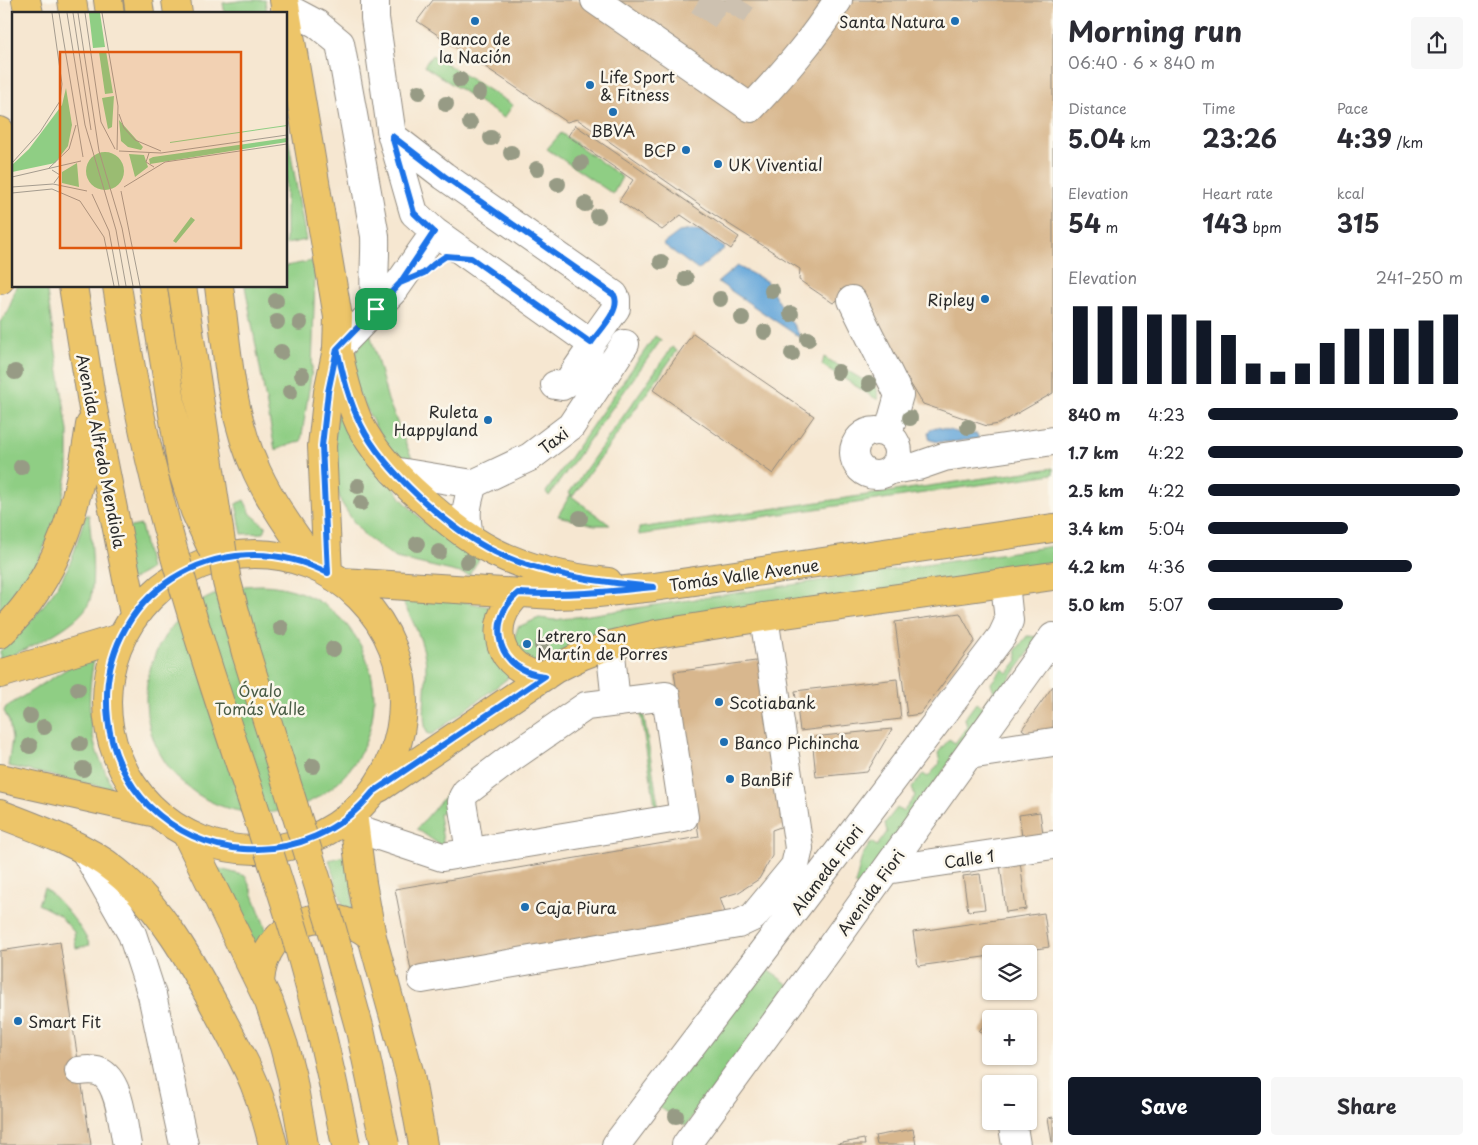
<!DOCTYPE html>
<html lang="en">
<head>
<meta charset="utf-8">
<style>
	:root { --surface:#fff; --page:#f7f7f7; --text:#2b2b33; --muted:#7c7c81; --accent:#111827 }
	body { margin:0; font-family:"Playpen Sans",sans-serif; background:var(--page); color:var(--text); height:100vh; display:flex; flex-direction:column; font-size:19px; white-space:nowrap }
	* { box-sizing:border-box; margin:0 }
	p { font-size:16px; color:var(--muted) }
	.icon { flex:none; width:28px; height:28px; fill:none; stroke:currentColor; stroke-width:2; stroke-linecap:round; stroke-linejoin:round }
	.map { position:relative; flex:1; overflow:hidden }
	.panel { display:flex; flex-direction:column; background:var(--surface); width:425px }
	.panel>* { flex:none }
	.buttons { position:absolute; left:982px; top:945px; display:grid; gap:10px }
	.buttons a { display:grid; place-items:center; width:55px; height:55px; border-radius:5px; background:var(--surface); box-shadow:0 1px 4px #0004; font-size:25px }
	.pin { position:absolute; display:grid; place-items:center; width:42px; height:42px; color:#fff; margin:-21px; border-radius:10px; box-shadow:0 2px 8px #0006 }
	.round { display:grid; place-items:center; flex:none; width:52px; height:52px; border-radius:5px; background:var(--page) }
	.head { display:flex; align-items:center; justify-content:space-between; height:85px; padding:0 15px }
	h1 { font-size:28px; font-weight:700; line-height:38px }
	.metrics { display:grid; grid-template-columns:repeat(3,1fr); gap:8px; height:85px; padding:5px 15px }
	.metrics div { display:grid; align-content:center }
	.metrics b { font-size:25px; font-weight:700 }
	.metrics small { font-size:14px; font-weight:400 }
	.metrics p { font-size:14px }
	.chart { height:140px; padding:10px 15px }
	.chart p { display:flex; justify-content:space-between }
	.chart svg { width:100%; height:90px; margin-top:5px; stroke:var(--accent); stroke-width:6 }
	.cta { display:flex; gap:10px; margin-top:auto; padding:10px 15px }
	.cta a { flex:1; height:58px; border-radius:5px; background:var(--accent); color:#fff; font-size:20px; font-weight:700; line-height:58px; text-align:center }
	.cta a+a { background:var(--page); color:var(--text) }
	ul { padding:0 15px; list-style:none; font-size:16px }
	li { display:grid; grid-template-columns:80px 60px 1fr; align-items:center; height:38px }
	li i { height:12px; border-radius:6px; background:var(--accent) }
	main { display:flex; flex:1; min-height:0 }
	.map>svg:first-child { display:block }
	.green { fill:#8fce84; stroke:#5d7c58 }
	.water { fill:#67a8da; stroke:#496a82 }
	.building { fill:#d8b78e }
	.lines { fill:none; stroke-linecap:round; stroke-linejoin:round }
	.minor-tunnel { stroke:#cdc1b0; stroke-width:28; stroke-dasharray:28 14; stroke-linecap:butt }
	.minor-casing { stroke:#90897e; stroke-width:30 }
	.major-casing { stroke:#90897e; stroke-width:30 }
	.highway-casing { stroke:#90897e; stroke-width:30 }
	.minor { stroke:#fff; stroke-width:28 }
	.major { stroke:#edc569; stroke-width:28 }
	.highway { stroke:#edc569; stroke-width:28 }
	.highway-bridge-casing { stroke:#90897e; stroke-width:30; stroke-linecap:butt }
	.highway-bridge { stroke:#edc569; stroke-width:28 }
	.tree { fill:#979b85 }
	.route-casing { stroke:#fff; stroke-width:10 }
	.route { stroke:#1a73e8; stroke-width:6 }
	.poi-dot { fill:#1f6fb2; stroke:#fbf7ec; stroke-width:2 }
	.labels { text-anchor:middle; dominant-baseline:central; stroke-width:5; stroke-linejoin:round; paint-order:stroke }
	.poi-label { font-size:16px; fill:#2b2b2b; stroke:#fbf7ec; text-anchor:start }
	.street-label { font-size:16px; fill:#2b2b2b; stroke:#fbf7ec }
	.park-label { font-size:16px; fill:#495c46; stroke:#fbf7ec }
	.inset-road { fill:none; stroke:#a59c8f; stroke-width:1 }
	.view { fill:#df570e; fill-opacity:0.15; stroke:#df570e; stroke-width:2.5 }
	.inset-edge { fill:none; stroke:#2b2b2b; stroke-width:2.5 }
</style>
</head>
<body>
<main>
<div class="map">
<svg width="1053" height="1145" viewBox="0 0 1053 1145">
	<rect width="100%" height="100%" fill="#fbf7ec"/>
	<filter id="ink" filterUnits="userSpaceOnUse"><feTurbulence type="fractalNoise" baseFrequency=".02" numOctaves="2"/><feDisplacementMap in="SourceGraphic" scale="10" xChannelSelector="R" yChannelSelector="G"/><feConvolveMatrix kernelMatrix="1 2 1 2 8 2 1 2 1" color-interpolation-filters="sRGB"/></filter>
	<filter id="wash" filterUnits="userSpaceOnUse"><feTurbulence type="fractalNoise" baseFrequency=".0096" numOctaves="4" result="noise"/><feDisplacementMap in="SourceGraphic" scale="20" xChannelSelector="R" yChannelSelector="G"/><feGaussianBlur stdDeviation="1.12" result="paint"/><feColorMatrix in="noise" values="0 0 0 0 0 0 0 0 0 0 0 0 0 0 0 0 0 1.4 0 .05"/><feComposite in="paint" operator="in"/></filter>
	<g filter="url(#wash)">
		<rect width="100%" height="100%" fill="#f6e7d1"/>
		<path class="green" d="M246,0h19l2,14h-42l-2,-11z
			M432,55l81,50 -9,13 -80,-52z
			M286,126l20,114 -20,4z
			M561,133l61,44 -9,17 -66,-45z
			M312,261l3,16 -3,93 -11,71 -26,9 -30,-164h41v-20z
			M16,286h30l22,145v39l-8,41 -32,73 -28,35v-297l8,-10z
			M368,325l20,75 23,56 7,7 -12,1 -17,-10 -39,-78 6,-23z
			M655,336l6,4 -112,156 -3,-4z
			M672,347l5,4 -104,145 -4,-3z
			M824,357l53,31 1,12 -56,-35z
			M340,398l61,100 21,22 18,14 40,24 -11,17 -73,-17 -30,-21 -13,-16 -12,-19 -6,-19 -4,-24z
			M1053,468v6l-414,61v-7z
			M570,495l40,30h-16l-36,-9z
			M244,500l7,14 15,13 -2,6 -22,1 -6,-30z
			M86,515h3c2,20 7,71 0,88 -10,23 -66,48 -89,57v-9c27,-24 52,-52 68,-84 8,-16 11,-35 18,-52z
			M141,525l9,44 -20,12 -9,-52z
			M1053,546v21l-498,91 -21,4 -14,-4 -7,-16 5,-15 21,-9 16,2z
			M146 699a114 114 0 1 1 228 0a114 114 0 1 1-228 0Z
			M409,591l82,16 3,5 16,62 -3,5 -74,55h-5c-9,-14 1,-57 -3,-77 -4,-22 -15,-41 -25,-61z
			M1027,636l13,1 -181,251 -4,-3 7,-29 9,-14 6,4 10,-14 -2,-9 12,-15 6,4 12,-16 -3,-8 11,-14 5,3 12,-14 -2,-10 11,-14 6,4 12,-16 -2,-9 11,-15 6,4 12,-15 -3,-9 11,-14 6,4 10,-13 -2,-10z
			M92,653l3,1c-7,34 -8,65 2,98 4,12 12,24 14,37l-103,-23 4,-27 -3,-18 -5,-10 2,-4z
			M640,711h3l16,99 -3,1z
			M450,790l4,21 -15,3 5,34 -27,-19z
			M354,853l-2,58 -7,2 -16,-53z
			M209,866l37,10 23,61 -14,20z
			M44,888c16,12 38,39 46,57l-14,3 -2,-16 -15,-17 -21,-11z
			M762,966l27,19 -103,141 -7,-5h-7l-1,-6 -16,-11z"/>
		<path class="water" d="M692,230l10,2 23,16 -27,22 -35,-26 16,-12z
			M737,266l29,15 36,58 -84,-57z
			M937,427l23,6 17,1 2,5c-17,1 -33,6 -49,1l-2,-8 5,-4z"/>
		<g id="blocks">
			<path class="building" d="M433,0h620v393l-54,31 -12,2 -64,-22 -70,-114 -20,13 -34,-23 1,-11 -84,-53 -139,-97 -10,3 -150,-101z
				M575,125l164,112 -8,12 -50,-34 -19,15 -43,-29 14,-21 -65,-44z
				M693,333l121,83 -41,58 -120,-84z
				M960,613l15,28 -55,73 -13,2 -12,-94z
				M763,660l23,165 -14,5v26l-13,23 -20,13 -19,6 7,20 -316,52 -16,-81 304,-52 -25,-165z
				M897,679l4,40 -101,12 -5,-40z
				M1053,686v50l-18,3 -13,-10z
				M892,729l-25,43 -51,5 -4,-40z
				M1040,812l4,29 -21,3 -4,-29z
				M1020,861l6,48 -20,3 -6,-48z
				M980,874l5,35 -17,2 -5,-35z
				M1044,913l5,34 -44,7h-14v2l-73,10 -5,-34z
				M60,942l31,203h-91v-194z
				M993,1014l6,5h-8v21l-12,-9z
				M1053,1117v25h-1l-4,-24z
				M913,1129l3,16h-39l-2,-9z
				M864,1139l1,6h-28v-1z"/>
		</g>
	</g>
	<g filter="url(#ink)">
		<use href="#blocks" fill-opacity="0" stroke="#90897e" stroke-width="1"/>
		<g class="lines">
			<path class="minor-tunnel" d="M699,0l30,20 13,-20"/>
			<g class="minor-casing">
				<path id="minor" d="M375,0v18l17,118 22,77 21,19 156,111
					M595,0l156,108c32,-34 62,-68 87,-108
					M285,7l32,17 23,19 35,193c1,24 -3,48 1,73
					M392,136l52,40 170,119 2,4v9l-25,35 -4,11 -19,28 -6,4 -7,-1
					M852,300l47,95 -11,39
					M337,349l58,-60 40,-57
					M854 453a22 22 0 1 1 44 0a22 22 0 1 1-44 0Z
					M891,470l27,-4 26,-9 109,-16
					M393,471l80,13
					M473,484l57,-27 41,-31 54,-82
					M469,536c-4,-22 -3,-30 4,-52
					M610,645l6,57
					M969,755l84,-13
					M355,828l87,29 242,-40 -18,-121 -80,10 -75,52 -45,34 -3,5 -1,5 8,50
					M85,851l47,83 9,27 11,34 32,150
					M886,870l167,-25
					M422,979l316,-55 15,-7 42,-51 4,-18 -35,-231
					M79,1071c8,-1 16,-2 23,2 18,11 21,52 25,72
					M1012,1121l4,24
					M616,1145l386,-509 7,-15 -4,-38
					M686,1145l143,-196 224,-312"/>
			</g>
			<g class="major-casing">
				<path id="major" d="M26,0l3,14
					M176,0l2,14
					M284,0l54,317 -1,32 -9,43 -6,54 6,127
					M0,131l9,56 -2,67 -7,26
					M73,286l20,123 41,205
					M219,286c8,62 11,128 38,186 16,34 39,65 61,96
					M339,356c5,24 11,47 21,69 13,25 32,46 52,65 25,23 52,47 82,62 34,17 76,26 114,30
					M107 702a148 148 0 1 1 296 0a148 148 0 1 1-296 0Z
					M342,582l212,13 34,-1 66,-7 399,-59
					M519,593c-35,30 -21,79 26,83
					M0,634c59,-55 79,-132 90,-209
					M0,674l120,-36
					M0,778l157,35
					M379,788l176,-119 26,-13 29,-11 46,-11 108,-17 289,-41
					M0,814c37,14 86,32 116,57 45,36 75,91 102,141 12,23 26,47 36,71 8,20 14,41 19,62"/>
			</g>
			<g class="highway-casing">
				<path id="highway" d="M72,0l2,14
					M108,0l2,14
					M138,0l2,14
					M153,286l6,42
					M353,814l9,69 10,54 38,138 13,70
					M186,833l83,169 15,44 8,31 12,68
					M260,982c4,-60 67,-84 112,-45"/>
			</g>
			<use href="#minor" class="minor"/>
			<use href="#major" class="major"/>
			<use href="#highway" class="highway"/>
			<g class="highway-bridge-casing">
				<path id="highway-bridge" d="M117,286c13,83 29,165 51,245 37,139 88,273 129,410 20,67 35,135 49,204
					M182,286l45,296 19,71 86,276 28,101 25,115
					M159,328l23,141 13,42 18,40"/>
			</g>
			<use href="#highway-bridge" class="highway-bridge"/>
		</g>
		<g class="tree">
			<circle cx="460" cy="80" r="8"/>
			<circle cx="419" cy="92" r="8"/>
			<circle cx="479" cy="93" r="8"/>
			<circle cx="446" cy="104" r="8"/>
			<circle cx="470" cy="123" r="8"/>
			<circle cx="491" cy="138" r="8"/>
			<circle cx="511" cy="153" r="8"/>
			<circle cx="581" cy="163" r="8"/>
			<circle cx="537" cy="169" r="8"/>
			<circle cx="558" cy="184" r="8"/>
			<circle cx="585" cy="204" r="8"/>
			<circle cx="598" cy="216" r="8"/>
			<circle cx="661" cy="262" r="8"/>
			<circle cx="686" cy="279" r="8"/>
			<circle cx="772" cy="291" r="8"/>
			<circle cx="720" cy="299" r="8"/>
			<circle cx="276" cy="301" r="8"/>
			<circle cx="791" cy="314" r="8"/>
			<circle cx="742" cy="318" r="8"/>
			<circle cx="277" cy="322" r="8"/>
			<circle cx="300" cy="323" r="8"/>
			<circle cx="765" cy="332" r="8"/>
			<circle cx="808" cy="339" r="8"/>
			<circle cx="281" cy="352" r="8"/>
			<circle cx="792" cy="354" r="8"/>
			<circle cx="15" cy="372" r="8"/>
			<circle cx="838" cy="372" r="8"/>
			<circle cx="302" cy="375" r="8"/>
			<circle cx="869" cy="384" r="8"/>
			<circle cx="290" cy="392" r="8"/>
			<circle cx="910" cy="418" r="8"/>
			<circle cx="968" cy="427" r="8"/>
			<circle cx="21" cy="467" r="8"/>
			<circle cx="358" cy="486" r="8"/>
			<circle cx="361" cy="503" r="8"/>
			<circle cx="580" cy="518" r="8"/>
			<circle cx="417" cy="544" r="8"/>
			<circle cx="439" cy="552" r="8"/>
			<circle cx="467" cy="562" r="8"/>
			<circle cx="281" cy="628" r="8"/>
			<circle cx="542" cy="646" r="8"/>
			<circle cx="333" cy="649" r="8"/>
			<circle cx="78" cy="689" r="8"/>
			<circle cx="30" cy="716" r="8"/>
			<circle cx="44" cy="727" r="8"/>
			<circle cx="80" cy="744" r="8"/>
			<circle cx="30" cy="746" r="8"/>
			<circle cx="313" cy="766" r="8"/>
			<circle cx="83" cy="769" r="8"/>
			<circle cx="676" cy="1116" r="8"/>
		</g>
	</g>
	<g class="lines" filter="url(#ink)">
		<g class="route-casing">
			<path id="route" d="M376,309l-39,40 -9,43 -6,54 6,127c-108,-55 -234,22 -220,146 3,32 18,64 41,87 26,25 59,41 95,43 51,3 97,-18 129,-57l172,-116c-47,-4 -61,-53 -27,-83 48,3 89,-1 136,-6 -53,-5 -110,-11 -159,-35 -45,-22 -112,-82 -134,-127 -12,-24 -18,-49 -24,-76l63,-66 24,-10 10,-9 12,-8 25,2 120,85c8,-12 31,-34 23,-48l-170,-119 -52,-40 22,77 20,19 -34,51 -24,26"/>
		</g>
		<use href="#route" class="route"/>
	</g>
	<g class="poi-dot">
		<circle cx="475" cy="21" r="5"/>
		<circle cx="955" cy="21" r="5"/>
		<circle cx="590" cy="85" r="5"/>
		<circle cx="613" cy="112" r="5"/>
		<circle cx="686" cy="150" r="5"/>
		<circle cx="718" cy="164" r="5"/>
		<circle cx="985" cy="299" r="5"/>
		<circle cx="488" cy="420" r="5"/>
		<circle cx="527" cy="644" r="5"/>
		<circle cx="719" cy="702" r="5"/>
		<circle cx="724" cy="742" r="5"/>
		<circle cx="730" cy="779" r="5"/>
		<circle cx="525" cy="907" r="5"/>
		<circle cx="18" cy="1021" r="5"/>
	</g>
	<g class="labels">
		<g class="poi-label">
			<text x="945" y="21" text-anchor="end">Santa Natura</text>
			<text x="475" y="38" text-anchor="middle">Banco de<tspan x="475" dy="18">la Nación</tspan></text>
			<text x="600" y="76">Life Sport<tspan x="600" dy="18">&amp; Fitness</tspan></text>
			<text x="613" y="130" text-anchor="middle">BBVA</text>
			<text x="676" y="150" text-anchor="end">BCP</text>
			<text x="728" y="164">UK Vivential</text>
			<text x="975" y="299" text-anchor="end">Ripley</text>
			<text x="478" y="411" text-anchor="end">Ruleta<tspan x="478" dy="18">Happyland</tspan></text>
			<text x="537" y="635">Letrero San<tspan x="537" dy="18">Martín de Porres</tspan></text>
			<text x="729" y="702">Scotiabank</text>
			<text x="734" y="742">Banco Pichincha</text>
			<text x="740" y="779">BanBif</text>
			<text x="535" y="907">Caja Piura</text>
			<text x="28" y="1021">Smart Fit</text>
		</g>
		<g class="street-label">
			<text transform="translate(553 440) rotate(-38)">Taxi</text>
			<text transform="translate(102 451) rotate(79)">Avenida Alfredo Mendiola</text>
			<text transform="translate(744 574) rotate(-8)">Tomás Valle Avenue</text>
			<text transform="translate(969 858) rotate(-8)">Calle 1</text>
			<text transform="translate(826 869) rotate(-53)">Alameda Fiori</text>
			<text transform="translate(870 892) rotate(-54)">Avenida Fiori</text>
		</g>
		<g class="park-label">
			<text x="260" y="690">Óvalo<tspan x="260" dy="18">Tomás Valle</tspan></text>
		</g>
	</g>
	<g transform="translate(12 12)">
		<rect width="275" height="275" fill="#f6e7d1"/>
		<path d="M77,1h11l5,34 -12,1zM94,39l7,42 -8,1 -6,-42zM54,76l6,37 -4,21 -13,17 -43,9v-7l17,-16 33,-44zM102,84l-2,31 -4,2 -6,-31zM107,108l24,27 -2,3 -13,-3 -7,-6zM275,113v1l-117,17v-1zM275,126v4l-137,22 -1,-5 4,-2zM74 159a19 19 0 1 1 38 0a19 19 0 1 1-38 0ZM117,142l15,1 4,12 -13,10zM65,151l2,24 -17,-4v-11zM179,205l4,3 -19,23 -3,-2z" fill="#8fce84"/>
		<path class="inset-road" d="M47,1l24,144M55,1l18,112 31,105 10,56M61,1l18,117M66,1l21,138 23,77 11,58M73,1l16,109 14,27M90,1l16,93 -1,44M107,102l5,14 11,12 26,11M107,139l42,2 126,-18M137,141l-3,9 8,5M0,151l28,-31 20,-31 2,-17 -10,-71M37,156l20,-19 7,-24M40,158l8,5 -6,8M0,165l69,-16M0,175l41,-3 34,7M112,175l41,-25 122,-18M109,179l19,95M0,181l40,-4 28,12 24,36 10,49M80,182l17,37 10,55"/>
		<path class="view" d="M48,40h181v196h-181z"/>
		<rect width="275" height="275" class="inset-edge"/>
	</g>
</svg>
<div class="buttons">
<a><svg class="icon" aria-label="layers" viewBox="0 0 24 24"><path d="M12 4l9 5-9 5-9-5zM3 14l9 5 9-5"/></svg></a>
<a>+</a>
<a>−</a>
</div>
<div class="pin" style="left:376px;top:309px;background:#1e9e55"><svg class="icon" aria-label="arrive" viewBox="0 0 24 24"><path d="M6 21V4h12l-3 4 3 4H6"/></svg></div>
</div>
<section class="panel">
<div class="head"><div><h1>Morning run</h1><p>06:40 · 6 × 840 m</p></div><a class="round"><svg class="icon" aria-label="share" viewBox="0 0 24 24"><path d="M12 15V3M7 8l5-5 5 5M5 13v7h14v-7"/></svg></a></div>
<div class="metrics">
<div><p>Distance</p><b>5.04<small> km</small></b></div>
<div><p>Time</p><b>23:26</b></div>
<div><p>Pace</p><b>4:39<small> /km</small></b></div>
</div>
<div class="metrics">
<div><p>Elevation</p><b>54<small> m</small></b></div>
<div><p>Heart rate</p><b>143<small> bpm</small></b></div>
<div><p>kcal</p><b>315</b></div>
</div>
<div class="chart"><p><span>Elevation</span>241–250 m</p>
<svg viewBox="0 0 160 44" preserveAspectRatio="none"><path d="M5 44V6M15 44V6M25 44V6M35 44V10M45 44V10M55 44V13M65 44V20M75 44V34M85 44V38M95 44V34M105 44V24M115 44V17M125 44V17M135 44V17M145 44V13M155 44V10"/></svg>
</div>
<ul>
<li><b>840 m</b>4:23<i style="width:98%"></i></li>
<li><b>1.7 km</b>4:22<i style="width:100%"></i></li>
<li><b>2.5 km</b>4:22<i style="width:99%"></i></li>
<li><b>3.4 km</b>5:04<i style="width:55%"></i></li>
<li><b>4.2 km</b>4:36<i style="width:80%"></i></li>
<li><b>5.0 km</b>5:07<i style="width:53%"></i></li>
</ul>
<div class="cta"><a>Save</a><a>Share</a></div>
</section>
</main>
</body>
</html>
